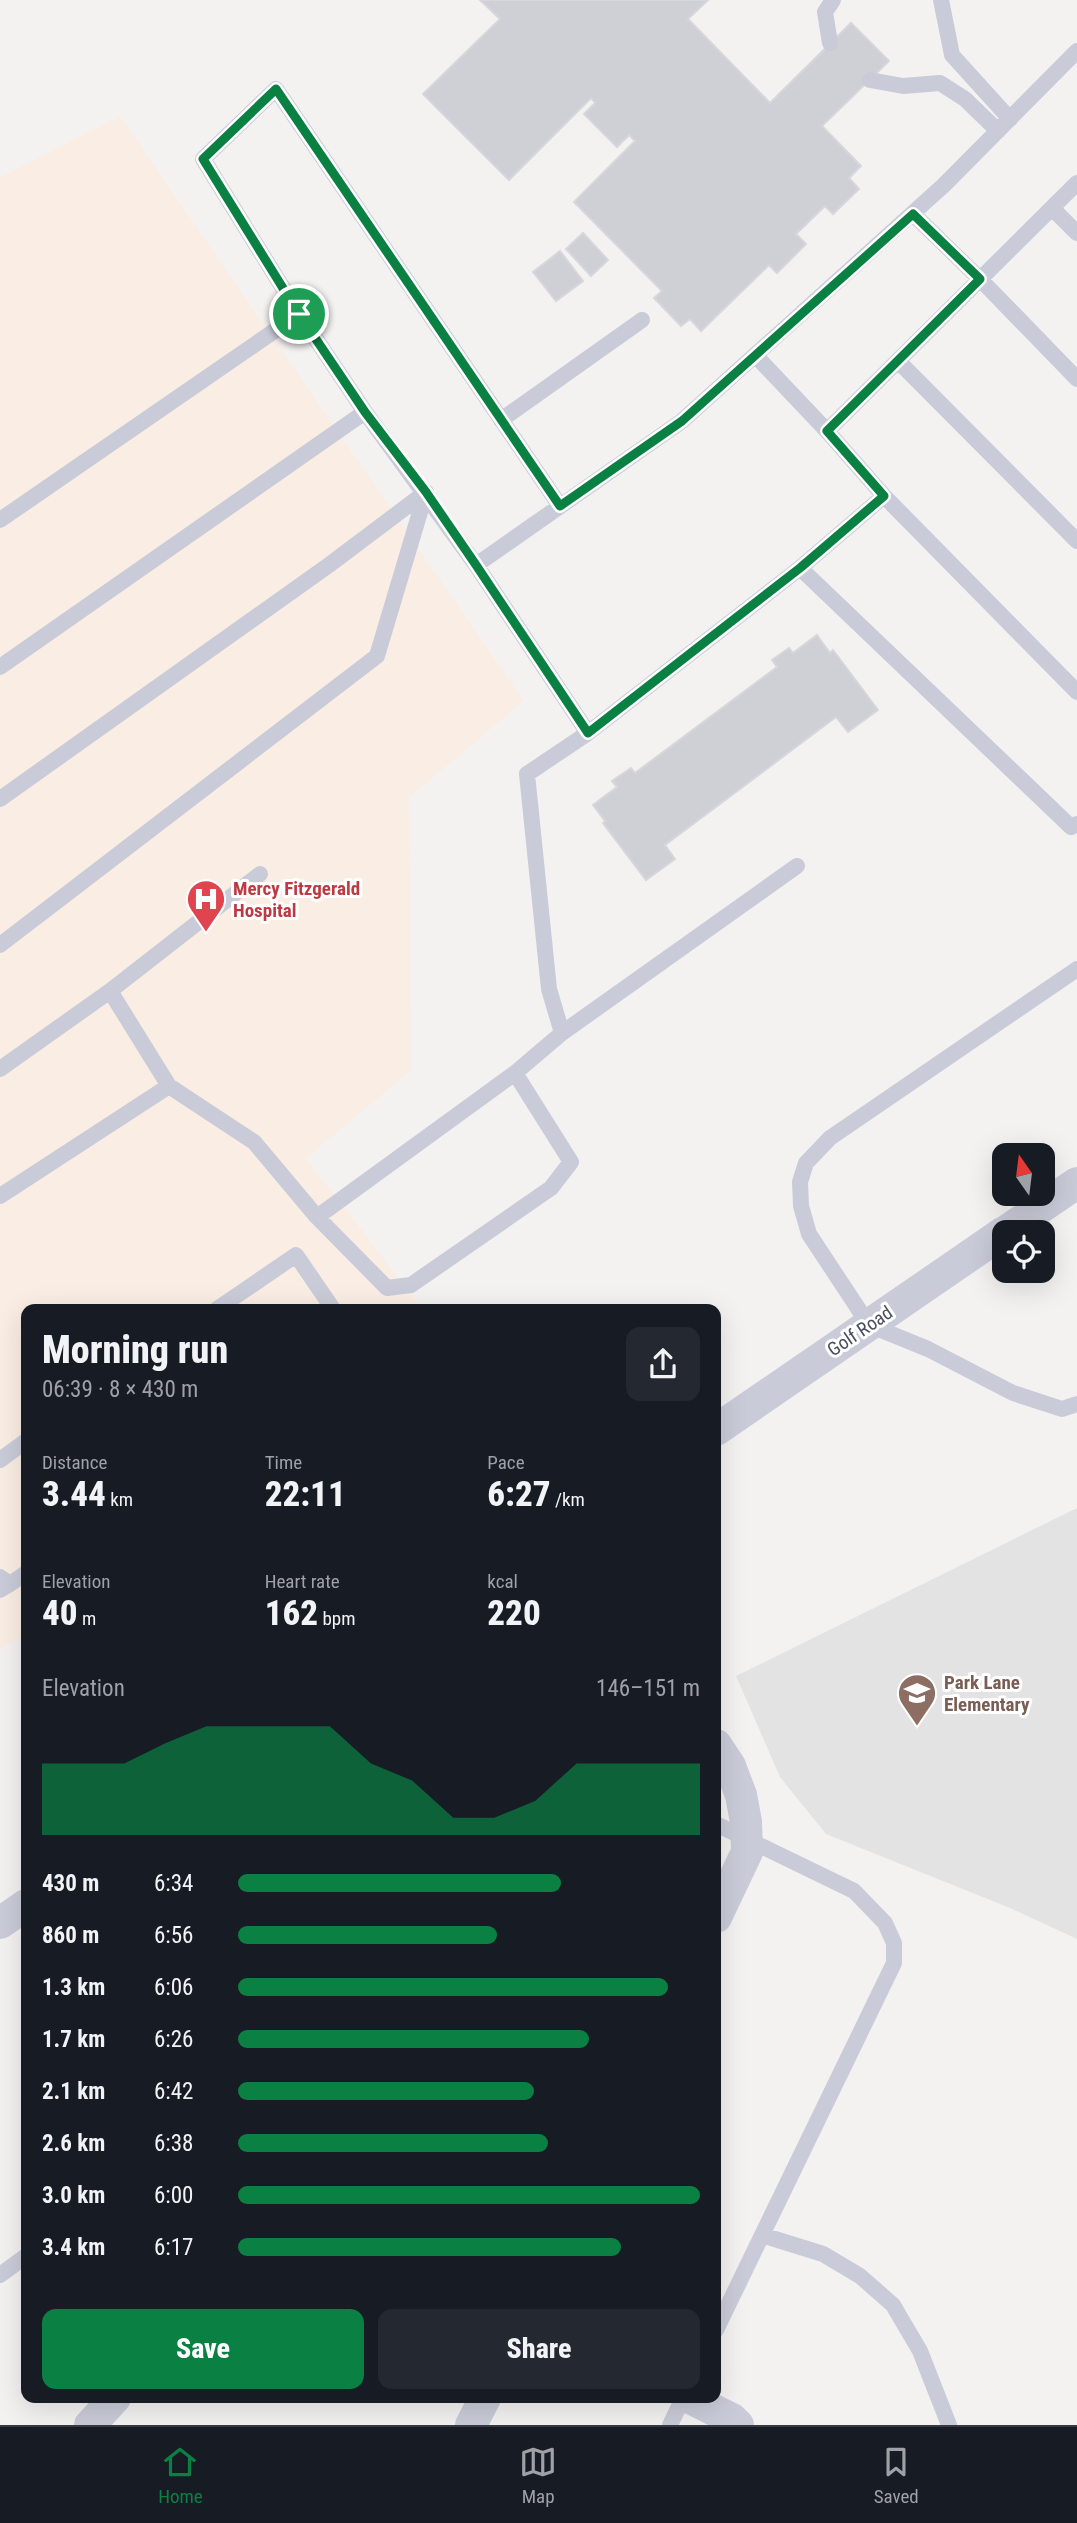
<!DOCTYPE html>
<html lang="en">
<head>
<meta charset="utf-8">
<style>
	:root { --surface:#171b24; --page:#242831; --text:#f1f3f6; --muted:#9ea1a6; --line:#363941; --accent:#0b8043 }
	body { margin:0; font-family:"Roboto Condensed",sans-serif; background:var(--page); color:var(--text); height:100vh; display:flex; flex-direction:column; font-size:26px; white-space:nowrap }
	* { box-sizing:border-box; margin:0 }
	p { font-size:23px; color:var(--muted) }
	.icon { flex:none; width:38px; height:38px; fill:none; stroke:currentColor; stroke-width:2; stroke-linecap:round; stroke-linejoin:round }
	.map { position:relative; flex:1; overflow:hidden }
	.sheet { position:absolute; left:21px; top:1304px; width:700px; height:1099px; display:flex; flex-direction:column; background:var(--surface); border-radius:14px; box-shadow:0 7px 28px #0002 }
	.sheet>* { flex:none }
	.needle { width:46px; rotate:346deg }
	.controls { position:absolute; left:992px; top:1143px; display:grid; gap:14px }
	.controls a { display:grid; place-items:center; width:63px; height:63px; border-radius:14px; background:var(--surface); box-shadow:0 7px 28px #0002; font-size:35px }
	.pin { position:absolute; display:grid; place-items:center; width:60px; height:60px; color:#fff; margin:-30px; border:4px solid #fff; border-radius:50%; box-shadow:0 2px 7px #0007 }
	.round { display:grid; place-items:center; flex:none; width:74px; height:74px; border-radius:14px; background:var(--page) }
	.overview { display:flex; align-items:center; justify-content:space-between; height:119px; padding:0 21px }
	h1 { font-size:38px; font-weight:800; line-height:52px }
	.metrics { display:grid; grid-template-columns:repeat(3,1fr); gap:10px; height:119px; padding:7px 21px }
	.metrics div { display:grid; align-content:center }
	.metrics b { font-size:35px; font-weight:800 }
	.metrics small { font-size:19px; font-weight:400 }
	.metrics p { font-size:19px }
	.chart { height:196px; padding:14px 21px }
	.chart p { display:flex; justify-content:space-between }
	.chart svg { width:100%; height:126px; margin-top:7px; fill:var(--accent); opacity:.7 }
	.cta { display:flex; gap:14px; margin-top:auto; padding:14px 21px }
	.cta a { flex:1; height:80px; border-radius:14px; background:var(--accent); color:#fff; font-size:28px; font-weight:800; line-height:80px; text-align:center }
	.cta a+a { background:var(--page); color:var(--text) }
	ul { padding:0 21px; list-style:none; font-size:23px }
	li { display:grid; grid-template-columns:112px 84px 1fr; align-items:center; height:52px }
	li i { height:18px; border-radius:9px; background:var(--accent) }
	.tab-bar { display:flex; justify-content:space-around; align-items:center; height:98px; border-top:2px solid var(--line); background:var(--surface); font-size:19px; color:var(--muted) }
	.tab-bar a { display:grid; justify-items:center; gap:4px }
	.tab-bar .current { color:var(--accent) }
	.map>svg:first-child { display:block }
	.education { fill:#e4e3e3 }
	.medical { fill:#faeee4 }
	.building { fill:#cfd0d5; stroke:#d6d6dc; stroke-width:2 }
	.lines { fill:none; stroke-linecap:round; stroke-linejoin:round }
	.lane { stroke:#c9cbd8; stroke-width:16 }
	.street { stroke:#c9cbd8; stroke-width:32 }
	.route-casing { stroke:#fff; stroke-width:14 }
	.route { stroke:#0b8043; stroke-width:9 }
	.labels { text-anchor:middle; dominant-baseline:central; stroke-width:6; stroke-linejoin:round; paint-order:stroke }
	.health-label { font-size:19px; font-weight:bold; fill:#be3a42; stroke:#fff; text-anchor:start }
	.street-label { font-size:19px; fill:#4a4d5e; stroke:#fff }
	.education-label { font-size:19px; font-weight:bold; fill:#785e54; stroke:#fff; text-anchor:start }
</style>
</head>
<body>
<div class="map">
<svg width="1077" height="2425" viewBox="0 0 1077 2425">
	<rect width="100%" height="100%" fill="#f3f2f1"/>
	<path class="education" d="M1077,1508v431l-67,-31 -184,-74 -46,-57 -44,-101z"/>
	<path class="medical" d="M120,116l404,585 -114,96 2,273 -106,88 117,151h-397v324l-26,17v-1473z"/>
	<path class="building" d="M480,0h228l-20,19 82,84 81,-80 38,38 -67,65 39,40 -12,12 10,11 -26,25 -8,-8 -29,28 10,10 -29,29 -8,-8 -68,66 -11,-12 -9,7 -27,-28 8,-7 -88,-89 61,-61 -6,-6 -12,12 -33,-33 11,-11 -4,-5 -82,82 -86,-86 77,-75z
		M583,233l25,27 -17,16 -25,-27z
		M560,251l23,30 -27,20 -23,-29z
		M817,635l13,18 3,-3 45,60 -30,22 -12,-15 -171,128 10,14 -29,21 -43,-57 2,-2 -12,-16 24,-18 -5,-6 19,-13 4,5 142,-106 -5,-7 17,-12 4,5z"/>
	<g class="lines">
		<path class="lane" d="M941,0l11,55 58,64
			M830,43l-5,-31 8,-12
			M870,80l33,6 37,-3 25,16 33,32
			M1052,208l25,25
			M913,214l67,65 97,100
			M755,355l72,76 250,-248
			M898,361l179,180
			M501,420l141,-100
			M827,431l57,65
			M560,506l-284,-417 -73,70 96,155 66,98 111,153 206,-144 262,-236 133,-134
			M0,520l299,-206
			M476,565l112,168 212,-165 84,-72 193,196
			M800,568l271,259 6,-3
			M0,667l365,-255
			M0,799l329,-234 97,-73
			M260,874l-150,117 59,95 85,56 63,75 198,-144 47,-40 -13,-44 -22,-215 61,-41
			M0,945l377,-289 49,-164
			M1077,969l-247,169 -24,25 -6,19 1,24 8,28 60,91 59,24 85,44 49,16 15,-5
			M562,1033l235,-167
			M0,1069l110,-78
			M0,1196l169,-110
			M317,1217l70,71 24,-3 140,-97 20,-26 -56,-89
			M217,1309l79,-54 37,54
			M0,1460l26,-19
			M0,1577l10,7 -10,6
			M10,1584l16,-11
			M716,1824l138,67 31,32 9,20v20l-178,367
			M762,2235l61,19 37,22 33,29 27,46 29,74
			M0,2275l26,-19
			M670,2425l13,-27"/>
		<path class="street" d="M1005,1232l72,-49
			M716,1430l288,-198
			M716,1745l14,21 11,29 5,27 1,30 -31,65
			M0,1923l26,-18
			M690,2398l42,21 6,6
			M90,2425l25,-27
			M471,2425l14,-27"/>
	</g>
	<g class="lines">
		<g class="route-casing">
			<path id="route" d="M276,89l284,417 122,-85 231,-207 67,65 -153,152 57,65 -84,72 -212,165 -112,-168 -50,-73 -61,-80 -66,-98 -96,-155z"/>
		</g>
		<use href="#route" class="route"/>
	</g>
	<defs>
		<g id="hospital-pin" transform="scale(2.0125)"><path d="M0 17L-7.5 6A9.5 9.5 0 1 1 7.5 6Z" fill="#e0444e" stroke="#fff"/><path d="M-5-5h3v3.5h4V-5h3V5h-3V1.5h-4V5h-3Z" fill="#fff"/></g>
		<g id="school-pin" transform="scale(2.0125)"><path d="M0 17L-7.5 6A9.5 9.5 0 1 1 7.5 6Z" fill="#8d6e63" stroke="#fff"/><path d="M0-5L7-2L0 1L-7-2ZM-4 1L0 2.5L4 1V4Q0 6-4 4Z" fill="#fff"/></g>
	</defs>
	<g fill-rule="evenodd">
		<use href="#hospital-pin" x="206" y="899"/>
		<use href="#school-pin" x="917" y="1693"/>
	</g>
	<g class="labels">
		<g class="health-label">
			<text x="233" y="888">Mercy Fitzgerald<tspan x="233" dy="22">Hospital</tspan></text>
		</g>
		<g class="street-label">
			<text transform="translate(860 1331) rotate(-34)">Golf Road</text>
		</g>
		<g class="education-label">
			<text x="944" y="1682">Park Lane<tspan x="944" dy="22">Elementary</tspan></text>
		</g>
	</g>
</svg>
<div class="controls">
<a><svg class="needle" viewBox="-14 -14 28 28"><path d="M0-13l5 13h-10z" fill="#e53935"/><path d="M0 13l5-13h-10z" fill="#9ea1a6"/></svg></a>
<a><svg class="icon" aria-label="locate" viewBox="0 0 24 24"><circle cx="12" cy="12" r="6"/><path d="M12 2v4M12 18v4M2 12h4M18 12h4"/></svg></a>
</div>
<div class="pin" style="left:299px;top:314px;background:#1e9e55"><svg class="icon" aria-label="arrive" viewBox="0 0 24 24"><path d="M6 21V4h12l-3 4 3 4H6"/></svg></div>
<section class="sheet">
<div class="overview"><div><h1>Morning run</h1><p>06:39 · 8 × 430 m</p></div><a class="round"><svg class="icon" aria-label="share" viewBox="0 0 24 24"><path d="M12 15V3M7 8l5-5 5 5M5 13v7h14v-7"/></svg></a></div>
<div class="metrics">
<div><p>Distance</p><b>3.44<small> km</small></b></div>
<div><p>Time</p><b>22:11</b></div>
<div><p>Pace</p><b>6:27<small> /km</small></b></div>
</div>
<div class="metrics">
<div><p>Elevation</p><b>40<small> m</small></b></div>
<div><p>Heart rate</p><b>162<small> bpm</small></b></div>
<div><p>kcal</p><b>220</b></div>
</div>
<div class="chart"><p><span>Elevation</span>146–151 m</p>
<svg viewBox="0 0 160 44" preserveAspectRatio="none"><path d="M0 44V19L10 19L20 19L30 12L40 6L50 6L60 6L70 6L80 19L90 25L100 38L110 38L120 32L130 19L140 19L150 19L160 19V44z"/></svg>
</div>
<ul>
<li><b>430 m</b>6:34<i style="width:70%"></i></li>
<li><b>860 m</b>6:56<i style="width:56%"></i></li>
<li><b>1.3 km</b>6:06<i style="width:93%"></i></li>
<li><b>1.7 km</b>6:26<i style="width:76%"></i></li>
<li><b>2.1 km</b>6:42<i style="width:64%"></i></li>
<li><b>2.6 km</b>6:38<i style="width:67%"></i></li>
<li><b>3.0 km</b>6:00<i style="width:100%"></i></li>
<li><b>3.4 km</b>6:17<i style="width:83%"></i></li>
</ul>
<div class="cta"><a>Save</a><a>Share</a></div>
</section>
</div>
<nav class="tab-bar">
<a class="current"><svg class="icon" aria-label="home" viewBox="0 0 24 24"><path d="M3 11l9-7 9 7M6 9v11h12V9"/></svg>Home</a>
<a><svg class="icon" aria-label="map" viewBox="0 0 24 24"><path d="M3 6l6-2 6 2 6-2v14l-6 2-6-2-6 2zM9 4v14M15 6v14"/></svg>Map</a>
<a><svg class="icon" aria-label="saved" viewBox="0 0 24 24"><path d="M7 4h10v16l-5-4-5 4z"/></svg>Saved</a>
</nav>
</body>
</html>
